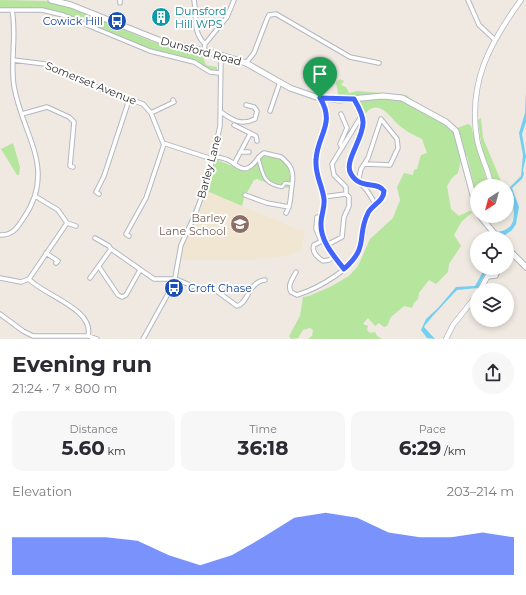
<!DOCTYPE html>
<html lang="en">
<head>
<meta charset="utf-8">
<style>
	:root { --surface:#fff; --page:#f7f7f7; --text:#2b2b33; --muted:#7c7c81; --accent:#4264fb }
	body { margin:0; font-family:Montserrat,sans-serif; background:var(--page); color:var(--text); height:100vh; display:flex; flex-direction:column; font-size:15px; white-space:nowrap }
	* { box-sizing:border-box; margin:0 }
	p { font-size:13px; color:var(--muted) }
	.icon { flex:none; width:22px; height:22px; fill:none; stroke:currentColor; stroke-width:2; stroke-linecap:round; stroke-linejoin:round }
	.map { position:relative; height:339px; overflow:hidden }
	.drawer { display:flex; flex-direction:column; background:var(--surface); flex:1 }
	.drawer>* { flex:none }
	.needle { width:26px; rotate:216deg }
	.buttons { position:absolute; left:470px; top:179px; display:grid; gap:8px }
	.buttons a { display:grid; place-items:center; width:44px; height:44px; border-radius:50%; background:var(--surface); box-shadow:0 2px 6px #0003; font-size:20px }
	.pin { position:absolute; display:grid; place-items:center; width:34px; height:34px; color:#fff; margin:-41px -17px; border-radius:50% 50% 50% 0; rotate:-45deg; box-shadow:0 0 4px #0007 }
	.pin .icon { rotate:45deg }
	.round { display:grid; place-items:center; flex:none; width:42px; height:42px; border-radius:21px; background:var(--page) }
	.summary { display:flex; align-items:center; justify-content:space-between; height:68px; padding:0 12px }
	h1 { font-size:22px; font-weight:700; line-height:30px }
	.metrics { display:grid; grid-template-columns:repeat(3,1fr); gap:6px; height:68px; padding:4px 12px }
	.metrics div { display:grid; align-content:center; border-radius:10px; background:var(--page); text-align:center }
	.metrics b { font-size:20px; font-weight:700 }
	.metrics small { font-size:11px; font-weight:400 }
	.metrics p { font-size:11px }
	.chart { height:112px; padding:8px 12px }
	.chart p { display:flex; justify-content:space-between }
	.chart svg { width:100%; height:72px; margin-top:4px; fill:var(--accent); opacity:.7 }
	.map>svg:first-child { display:block }
	.education { fill:#f0e6d1 }
	.green { fill:#b6e59e }
	.water { fill:#75cff0 }
	.lines { fill:none; stroke-linecap:round; stroke-linejoin:round }
	.pedestrian-casing { stroke:#b4b7c1; stroke-width:4.5 }
	.minor-casing { stroke:#b4b7c1; stroke-width:5.5 }
	.tertiary-casing { stroke:#b4b7c1; stroke-width:6 }
	.secondary-casing { stroke:#b4b7c1; stroke-width:7 }
	.pedestrian { stroke:#fff; stroke-width:2.5 }
	.minor { stroke:#fff; stroke-width:3.5 }
	.tertiary { stroke:#fff; stroke-width:4.5 }
	.secondary { stroke:#fff; stroke-width:5 }
	.route-casing { stroke:#fff; stroke-width:8 }
	.route { stroke:#4264fb; stroke-width:5 }
	.labels { text-anchor:middle; dominant-baseline:central; stroke-width:4; stroke-linejoin:round; paint-order:stroke }
	.culture-label { font-size:11px; fill:#0d838f; stroke:#fff; text-anchor:start }
	.transit-label { font-size:11px; fill:#164399; stroke:#fff; text-anchor:end }
	.street-label { font-size:11px; fill:#2e2e2e; stroke:#fff }
	.education-label { font-size:11px; fill:#785e54; stroke:#fff; text-anchor:end }
</style>
</head>
<body>
<div class="map">
<svg width="526" height="339" viewBox="0 0 526 339">
	<rect width="100%" height="100%" fill="#efe9e1"/>
	<path class="education" d="M207,191l87,37 11,3 -4,20 -16,5 -36,4h-68l4,-18 14,-27z"/>
	<path class="green" d="M0,0l46,1 18,4 89,37 49,12 4,11 11,2v3h-8l-21,-12 -45,-11 -98,-38 -45,-1z
		M340,79l4,2 -3,4 5,2 3,6 9,-2 48,4 46,35 16,-6 3,2 17,59 -11,1v5l-2,-1 -8,-34 -6,4 -3,13 -6,5 -5,8 4,23 8,7 10,-5 4,1 -11,9 -8,14 7,11 -12,18 -1,8 -12,12 -7,-4 -10,13 -1,6 -4,4 -2,5 -8,-2 -13,11 -4,9 -3,1 -5,-4 -4,3 -7,-8 -5,6 5,2 -1,4 3,3 5,-1 2,4 5,3h-74l4,-3 1,-6 -3,-2 -7,2 -5,8 -7,1 -2,-3 11,-20 3,-19 6,-1 21,-9 19,-11 9,-10 12,-27 23,-21 7,-18 -3,-13 7,-14 9,2 1,-5 3,-1 4,-14 6,-2 -5,-14c-8,-4 -15,-7 -22,-13 -10,-8 -21,-29 -35,-12l-7,-13 -22,2 2,-10 -2,-10z
		M481,118l2,20 20,48h-8l-11,-29 -4,-21 -2,-16z
		M13,143l7,24 -1,8h-2l-16,-26z
		M275,156c15,5 16,19 15,32l-15,-2 -18,-7 -3,1 -10,18 -2,8 -35,-15 8,-32 27,11h4l16,-13z"/>
	<path class="water" d="M526,92v30l-4,12 4,23 -3,13 1,4 -2,5 -10,9 7,19 -3,17 -4,6 -11,8h-10l5,-6c27,-2 16,-28 14,-45l11,-11 2,-21 -4,-22 6,-20z
		M485,268h3l-10,20 -21,2c-5,5 -32,34 -33,37l11,12 -8,-1 -6,-8 5,-11 12,-11 18,-21 19,-1z"/>
	<g class="lines">
		<g class="pedestrian-casing">
			<path id="pedestrian" d="M258,157c5,16 4,27 24,30l3,-4 7,1"/>
		</g>
		<g class="minor-casing">
			<path id="minor" d="M120,0v3
				M194,0c3,16 -2,32 11,44
				M468,0l11,25 15,14
				M0,10h42l21,5 87,36 44,11 16,10 10,1
				M204,50l1,-6 22,-27 7,-17
				M13,60l32,4 61,27 37,13 8,9 12,30 49,16
				M246,63l8,-10 13,-34 2,-4 7,-1 74,43 29,6
				M320,98c16,26 -2,37 -4,62 -1,16 6,24 8,39 1,9 -3,16 -3,24 -1,18 13,33 23,46
				M270,111l10,-29
				M221,112c11,8 20,14 34,7l2,-8 -3,-4 -8,-2
				M151,113l23,-11 -1,-2
				M22,114l25,-7 22,10 5,5 -4,44 3,1
				M341,114l6,14 -7,16 2,4
				M234,125l22,11 1,5
				M240,152h9
				M213,156c5,1 11,2 15,4 7,3 12,11 20,8 7,-3 9,-11 16,-15l17,4c11,9 13,15 11,28 -2,11 0,18 -6,28
				M234,164l16,-30
				M358,182l3,-13 7,-11 13,-39 16,20 1,9 -8,17 -25,-1
				M362,185l19,2 3,3v5l-9,9
				M99,194l-3,-2 8,-16 25,-76
				M346,194v-7l-12,-12 -2,-11 30,-49 -8,-16
				M245,195l22,8 22,4
				M323,197l23,-3
				M317,217l-1,12 5,12
				M67,223l9,3
				M0,235c13,0 17,-7 23,-16 35,-50 -1,-84 -9,-133 -4,-25 3,-51 -2,-76
				M129,236l-3,-2 20,-36 18,-54
				M95,238l14,8 2,3 43,30h22l16,7 22,3 23,17c11,-2 11,-24 28,-26
				M324,240l-10,5c-3,7 3,12 9,16l6,-1 5,-3
				M327,245l15,-8 2,-20 5,-11v-9l-3,-3
				M46,253l12,8 -2,2
				M99,267l19,28 4,2 4,-2 14,-25
				M296,272c-3,6 -9,13 -5,20l6,3c20,-6 58,-27 64,-48 5,-17 1,-29 14,-43 -3,-6 -7,-13 -12,-18 -5,-5 -12,-8 -14,-16 -4,-15 20,-34 13,-55
				M487,277l9,-1 3,-8
				M0,278l21,4 8,-3 38,-56 -9,-13 -23,-14
				M90,278l21,-29
				M29,279c14,16 66,30 59,57
				M0,314l23,17 10,5h55l9,3
				M143,339l31,-56 7,-38 13,-28 14,-37 12,-54 1,-71"/>
		</g>
		<g class="tertiary-casing">
			<path id="tertiary" d="M491,186c0,-10 -12,-33 -14,-47 -9,-56 12,-95 44,-139
				M480,290l12,-22
				M446,339l7,-14 24,-30"/>
		</g>
		<g class="secondary-casing">
			<path id="secondary" d="M51,0l20,5 90,36 60,14 25,8 44,25 26,9 23,3 44,-4 19,2 44,24 10,9 21,79
				M480,216l18,22
				M507,248l19,19"/>
		</g>
		<use href="#pedestrian" class="pedestrian"/>
		<use href="#minor" class="minor"/>
		<use href="#tertiary" class="tertiary"/>
		<use href="#secondary" class="secondary"/>
	</g>
	<g class="lines">
		<g class="route-casing">
			<path id="route" d="M320,98l34,1c4,7 9,15 9,23 1,16 -20,40 -12,52 9,16 27,7 33,17 0,10 -12,14 -16,22 -12,24 2,33 -24,56 -10,-13 -24,-28 -23,-46 0,-8 4,-15 3,-24 -2,-15 -9,-23 -8,-39 1,-25 20,-36 4,-62z"/>
		</g>
		<use href="#route" class="route"/>
	</g>
	<defs>
		<g id="building-disc" transform="scale(1)"><circle r="9.5" fill="#0f9aa8" stroke="#fff"/><path d="M-4-6H4V6H1V3H-1V6H-4ZM-2.5-4.3h1.7v1.8h-1.7ZM.8-4.3h1.7v1.8H.8ZM-2.5-1h1.7V.8h-1.7ZM.8-1h1.7V.8H.8Z" fill="#fff"/></g>
		<g id="bus-disc" transform="scale(1)"><circle r="9.5" fill="#1a4fb4" stroke="#fff"/><path d="M-5-6H5V4H4V6H2V4H-2V6H-4V4H-5ZM-3.5-4V0h7V-4ZM-3.5 1.2v1.5H-2V1.2ZM2 1.2v1.5H3.5V1.2Z" fill="#fff"/></g>
		<g id="school-disc" transform="scale(1)"><circle r="9.5" fill="#8d6e63" stroke="#fff"/><path d="M0-5L7-2L0 1L-7-2ZM-4 1L0 2.5L4 1V4Q0 6-4 4Z" fill="#fff"/></g>
	</defs>
	<g fill-rule="evenodd">
		<use href="#building-disc" x="161" y="17"/>
		<use href="#bus-disc" x="117" y="21"/>
		<use href="#school-disc" x="240" y="224"/>
		<use href="#bus-disc" x="174" y="288"/>
	</g>
	<g class="labels">
		<g class="culture-label">
			<text x="175" y="11">Dunsford<tspan x="175" dy="13">Hill WPS</tspan></text>
		</g>
		<g class="transit-label">
			<text x="103" y="21">Cowick Hill</text>
			<text x="188" y="288" text-anchor="start">Croft Chase</text>
		</g>
		<g class="street-label">
			<text transform="translate(201 51) rotate(15)">Dunsford Road</text>
			<text transform="translate(91 83) rotate(22)">Somerset Avenue</text>
			<text transform="translate(209 167) rotate(-75)">Barley Lane</text>
		</g>
		<g class="education-label">
			<text x="226" y="218">Barley<tspan x="226" dy="13">Lane School</tspan></text>
		</g>
	</g>
</svg>
<div class="buttons">
<a><svg class="needle" viewBox="-14 -14 28 28"><path d="M0-13l5 13h-10z" fill="#e53935"/><path d="M0 13l5-13h-10z" fill="#7c7c81"/></svg></a>
<a><svg class="icon" aria-label="locate" viewBox="0 0 24 24"><circle cx="12" cy="12" r="6"/><path d="M12 2v4M12 18v4M2 12h4M18 12h4"/></svg></a>
<a><svg class="icon" aria-label="layers" viewBox="0 0 24 24"><path d="M12 4l9 5-9 5-9-5zM3 14l9 5 9-5"/></svg></a>
</div>
<div class="pin" style="left:320px;top:98px;background:#1e9e55"><svg class="icon" aria-label="arrive" viewBox="0 0 24 24"><path d="M6 21V4h12l-3 4 3 4H6"/></svg></div>
</div>
<section class="drawer">
<div class="summary"><div><h1>Evening run</h1><p>21:24 · 7 × 800 m</p></div><a class="round"><svg class="icon" aria-label="share" viewBox="0 0 24 24"><path d="M12 15V3M7 8l5-5 5 5M5 13v7h14v-7"/></svg></a></div>
<div class="metrics">
<div><p>Distance</p><b>5.60<small> km</small></b></div>
<div><p>Time</p><b>36:18</b></div>
<div><p>Pace</p><b>6:29<small> /km</small></b></div>
</div>
<div class="chart"><p><span>Elevation</span>203–214 m</p>
<svg viewBox="0 0 160 44" preserveAspectRatio="none"><path d="M0 44V21L10 21L20 21L30 21L40 23L50 32L60 38L70 32L80 21L90 9L100 6L110 9L120 18L130 21L140 21L150 18L160 21V44z"/></svg>
</div>
</section>
</body>
</html>
